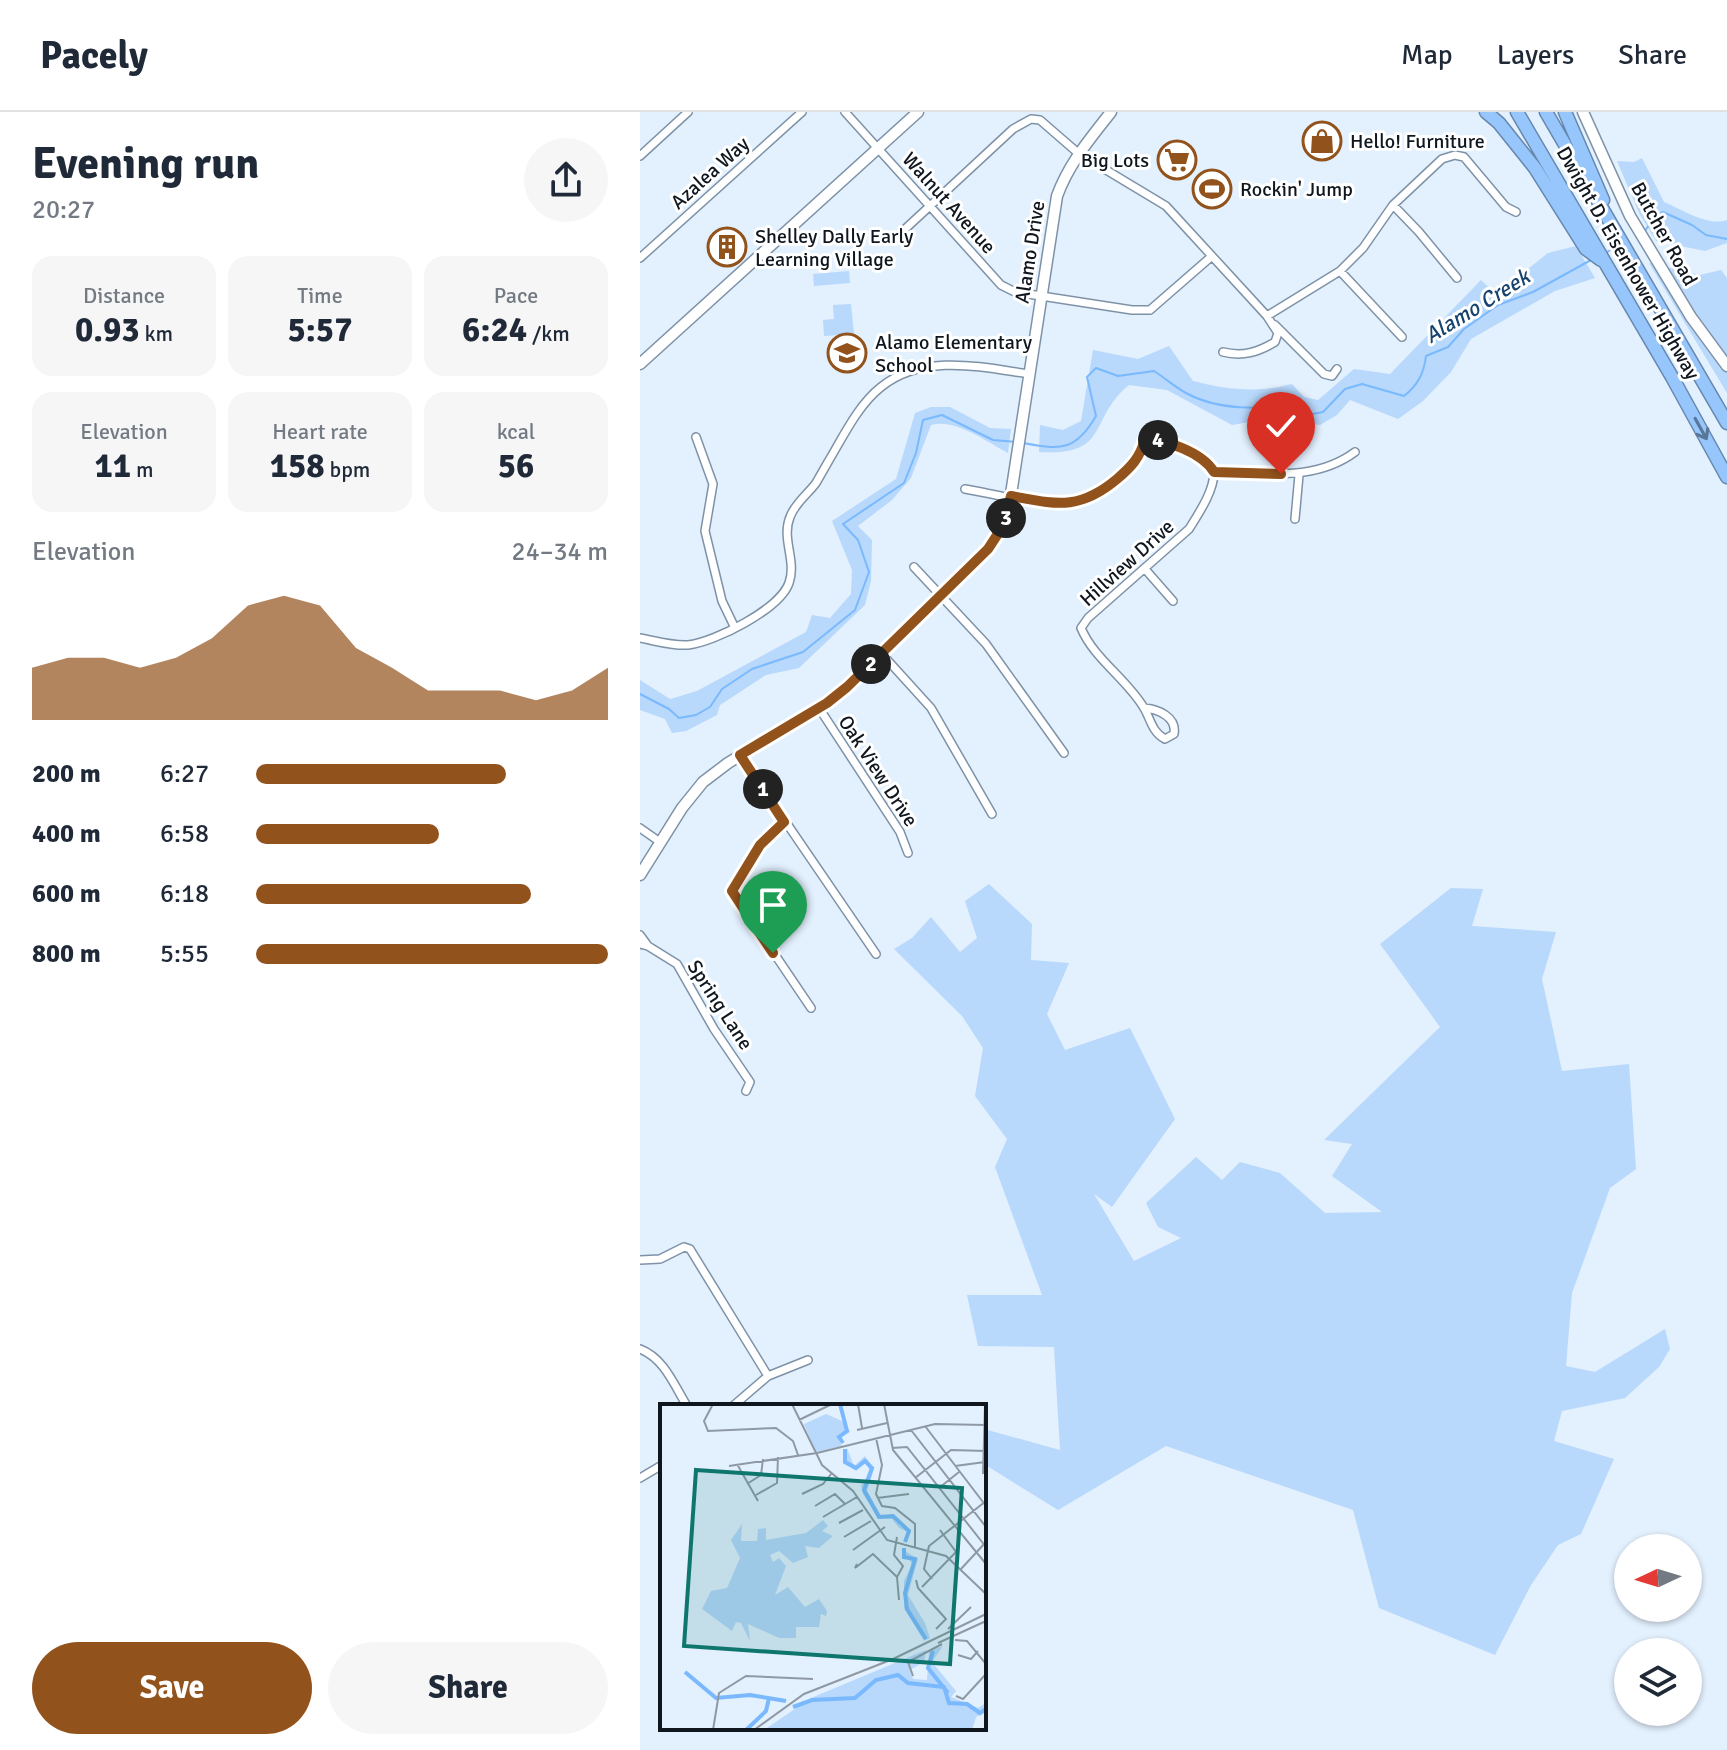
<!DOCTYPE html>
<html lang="en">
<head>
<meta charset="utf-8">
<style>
	:root { --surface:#fff; --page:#f6f6f7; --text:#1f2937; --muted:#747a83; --line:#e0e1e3; --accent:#92521c }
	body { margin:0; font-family:Signika,sans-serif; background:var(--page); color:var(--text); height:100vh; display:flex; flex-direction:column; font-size:30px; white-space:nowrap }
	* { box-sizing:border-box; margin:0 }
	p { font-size:26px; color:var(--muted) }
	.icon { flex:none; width:44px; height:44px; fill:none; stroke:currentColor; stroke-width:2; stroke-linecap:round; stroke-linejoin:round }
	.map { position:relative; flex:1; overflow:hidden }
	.drawer { display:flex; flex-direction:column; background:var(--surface); width:640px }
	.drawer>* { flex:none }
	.needle { width:52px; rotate:266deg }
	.controls { position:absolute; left:974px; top:1422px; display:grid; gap:16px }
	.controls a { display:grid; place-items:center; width:88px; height:88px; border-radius:50%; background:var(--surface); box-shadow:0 2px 6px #0004; font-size:40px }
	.pin { position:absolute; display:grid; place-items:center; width:68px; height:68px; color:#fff; margin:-82px -34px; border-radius:50% 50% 50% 0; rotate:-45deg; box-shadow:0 0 8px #0007 }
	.pin .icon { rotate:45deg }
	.km { position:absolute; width:40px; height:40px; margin:-20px; border-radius:50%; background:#222; color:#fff; font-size:22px; line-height:40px; text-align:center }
	.round { display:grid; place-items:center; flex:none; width:84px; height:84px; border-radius:42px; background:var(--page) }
	.overview { display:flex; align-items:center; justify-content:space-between; height:136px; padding:0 32px }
	h1 { font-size:44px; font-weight:800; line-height:60px }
	.metrics { display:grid; grid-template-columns:repeat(3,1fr); gap:12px; height:136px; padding:8px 32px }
	.metrics div { display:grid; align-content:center; border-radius:20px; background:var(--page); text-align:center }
	.metrics b { font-size:34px; font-weight:800 }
	.metrics small { font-size:22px; font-weight:400 }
	.metrics p { font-size:22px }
	.chart { height:224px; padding:16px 32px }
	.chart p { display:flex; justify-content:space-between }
	.chart svg { width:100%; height:144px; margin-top:8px; fill:var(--accent); opacity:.7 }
	.cta { display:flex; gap:16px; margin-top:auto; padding:16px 32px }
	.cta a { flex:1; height:92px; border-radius:48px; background:var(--accent); color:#fff; font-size:32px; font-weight:800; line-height:92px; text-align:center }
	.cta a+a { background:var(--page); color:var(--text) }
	ul { padding:0 32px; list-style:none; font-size:26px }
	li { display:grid; grid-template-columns:128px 96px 1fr; align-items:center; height:60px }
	li i { height:20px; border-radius:10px; background:var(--accent) }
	header { display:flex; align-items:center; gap:48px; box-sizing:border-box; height:112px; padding:0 40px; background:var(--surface); border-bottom:2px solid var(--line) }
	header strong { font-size:38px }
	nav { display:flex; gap:44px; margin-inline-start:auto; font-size:28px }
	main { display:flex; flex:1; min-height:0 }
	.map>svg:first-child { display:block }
	.green { fill:#b8d8fc }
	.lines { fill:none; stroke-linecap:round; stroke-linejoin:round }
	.stream { stroke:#7ab9fd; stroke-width:2 }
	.street-casing { stroke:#7e92a7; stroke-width:10 }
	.secondary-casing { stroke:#7e92a7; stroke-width:13 }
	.highway-casing { stroke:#6788ae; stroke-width:15 }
	.street { stroke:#fff; stroke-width:7 }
	.secondary { stroke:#fff; stroke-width:10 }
	.highway { stroke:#96c6fb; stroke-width:12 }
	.oneway { stroke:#597798 }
	.route-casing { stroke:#fff; stroke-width:16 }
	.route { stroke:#92521c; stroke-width:10 }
	.labels { text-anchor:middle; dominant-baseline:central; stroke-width:6; stroke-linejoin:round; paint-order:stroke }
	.poi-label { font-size:20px; fill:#0f161e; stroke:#fff; text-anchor:start }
	.street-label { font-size:20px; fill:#0f161e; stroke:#fff }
	.water-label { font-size:22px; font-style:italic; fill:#17436f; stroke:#fff }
	.inset-river { fill:none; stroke:#7ab9fd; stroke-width:4 }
	.inset-road { fill:none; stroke:#8e99a4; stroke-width:2 }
	.view { fill:#0f766e; fill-opacity:0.15; stroke:#0f766e; stroke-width:4 }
	.inset-edge { fill:none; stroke:#0f161e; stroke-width:4 }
</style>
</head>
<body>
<header>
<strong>Pacely</strong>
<nav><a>Map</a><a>Layers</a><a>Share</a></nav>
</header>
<main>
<section class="drawer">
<div class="overview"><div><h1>Evening run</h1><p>20:27</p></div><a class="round"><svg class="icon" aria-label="share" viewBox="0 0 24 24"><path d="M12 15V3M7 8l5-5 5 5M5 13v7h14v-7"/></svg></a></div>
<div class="metrics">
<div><p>Distance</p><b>0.93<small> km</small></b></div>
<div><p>Time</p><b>5:57</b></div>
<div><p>Pace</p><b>6:24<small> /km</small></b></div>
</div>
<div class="metrics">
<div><p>Elevation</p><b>11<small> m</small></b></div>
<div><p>Heart rate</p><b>158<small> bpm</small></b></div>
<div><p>kcal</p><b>56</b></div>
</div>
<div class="chart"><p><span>Elevation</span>24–34 m</p>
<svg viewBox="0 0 160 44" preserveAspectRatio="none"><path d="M0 44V28L10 25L20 25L30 28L40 25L50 19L60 9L70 6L80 9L90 22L100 28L110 35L120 35L130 35L140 38L150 35L160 28V44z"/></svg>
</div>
<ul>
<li><b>200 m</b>6:27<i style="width:71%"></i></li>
<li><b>400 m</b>6:58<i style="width:52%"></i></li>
<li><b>600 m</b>6:18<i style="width:78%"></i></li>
<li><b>800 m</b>5:55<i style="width:100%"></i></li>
</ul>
<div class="cta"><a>Save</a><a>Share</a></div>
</section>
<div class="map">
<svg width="1087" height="1638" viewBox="0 0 1087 1638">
	<rect width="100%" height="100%" fill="#e3f0fe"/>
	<path class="green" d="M1002,46l22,44c17,7 44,25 63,18v23l-22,8 -49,-10 -17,-28 -22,-52 17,1z
		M936,134l19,32 -40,13 -84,48 -20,33 -28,29 -25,18 -48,-19 -13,15 -17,10 -47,-7 -41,7 -65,-35 -38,-5c-42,34 -17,71 -90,67l1,-27 23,5 18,-9 12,-71 45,9 31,-13 24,35c35,9 64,12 99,3l12,13 14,3 36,-31 36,5 91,-94 15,14 52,-41z
		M1009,151l51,12 21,-5 6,8v115z
		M209,159l1,12 -36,3 -1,-12z
		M211,192l3,30 -30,2 -1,-16 11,-1 -1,-14z
		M291,295h19l40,21 21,1 -3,24c-21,-11 -53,-35 -77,-28l-20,53 -19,22 -34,26 14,14 -1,41 -6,24 -66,63 -33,7 -46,30 -3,10 -31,16 -14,2 -7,-14 -25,-9v-30l30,19 27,-8 109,-59 6,-17 18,3 21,-24 1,-24 -20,-49 64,-42 19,-66z
		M349,772l43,40 -1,36 38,3 -22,51 18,36 65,-22 45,91 -63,88 -18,-13 40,67 47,-23 -23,-11 -12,-24 50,-46 26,23 18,-18 40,11 45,40 57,-1 -50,-36 20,-32 -28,-4 116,-113 -60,-83 71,-56 32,1 -11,37 84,6 -14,47 20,92 67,-7 7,105 -26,19 -38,105 -6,73 29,6 70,-43 5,20 -11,18 -34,31 -63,13 -8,30 60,18 -33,75 -23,11 -27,40 -36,70 -116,-47 -26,-98 -187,-64 -108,64 -74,-46v-35l76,21 -6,-103 -76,-1 -11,-51h75l-47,-128 12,-28 -32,-43 8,-48 -21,-32 -68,-67 18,-11 19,-21 29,35 17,-14 -12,-37z"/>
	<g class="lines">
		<path class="stream" d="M1005,119l10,-15 8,-4 29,13 14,10 21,4
			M967,140l12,-7
			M383,331c38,7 53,8 73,-27l-9,-39 9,-9 22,8 36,-5c11,7 21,16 32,22 32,18 75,16 110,12l11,10 16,-3 22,-23 17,-5 42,12c14,-11 20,-23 22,-40l22,-9 16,-18 34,-24 35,-13 58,-32
			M0,582l29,15 10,9 17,-3 14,-8 12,-18 30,-20 51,-17 52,-42 14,-38 -11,-32 -15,-16 61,-41 12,-30 7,-33 19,-5 51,25 24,2"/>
		<g class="street-casing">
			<path id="street" d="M205,0l156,173 14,7 117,18h18l62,-54
				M0,44l48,-44
				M753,93l26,27 38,46
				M264,118l109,-101 18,-10 9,1 38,33 88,53 101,110 11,17 -3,9c-17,10 -32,15 -52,10
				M0,146l162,-146
				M700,159l62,66
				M627,204l73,-45 23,-23 30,-43 49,-46 13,-4 9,2 42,50 10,5
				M635,213l49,49 8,2 5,-7
				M56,325l17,47 -8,47 17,70 12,25
				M574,360c49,0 99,11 141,-20
				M325,377c30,5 88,21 116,13 14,-5 25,-14 37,-23 14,-13 22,-21 27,-40 21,1 58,14 69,33
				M655,407l4,-44
				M274,455l72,77 78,109
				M505,457l28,32
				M0,526c16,3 32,8 48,7 27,-3 92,-36 101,-62 8,-22 -8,-44 1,-66 5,-14 18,-23 26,-34 4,-7 8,-14 12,-21 15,-25 30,-57 53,-75 42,-34 100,-20 148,-13
				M242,542l49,54 61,106
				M179,596l81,124 8,21
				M504,596c14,1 33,9 30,26l-9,5c-13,-7 -14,-19 -21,-31 -17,-29 -50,-49 -63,-80l7,-10 101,-89c10,-16 25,-38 25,-57
				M100,643l136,199
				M144,710l-24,23 -28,46 79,117
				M0,716l20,14
				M0,823l8,11
				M0,832l8,2 29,18 37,65 36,53 -4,9
				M0,1148l20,-1 24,-12 6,2 78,127
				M0,1237c24,9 34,36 47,57
				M93,1294l35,-30 40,-16
				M0,1366l22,-13"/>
		</g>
		<g class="secondary-casing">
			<path id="secondary" d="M943,0l47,104 61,101 36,49
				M0,252l278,-252
				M0,763l42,-67 21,-26 25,-19 106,-65 144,-139c16,-15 26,-31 31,-52l48,-311c12,-33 33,-57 54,-84"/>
		</g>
		<g class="highway-casing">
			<path id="highway" d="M846,0l13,11 36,45 51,81 15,11
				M877,0l155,265 55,100
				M906,0l181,311
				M925,0l38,88"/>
		</g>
		<use href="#street" class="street"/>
		<use href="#secondary" class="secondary"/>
		<use href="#highway" class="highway"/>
	</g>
	<defs><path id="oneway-shaft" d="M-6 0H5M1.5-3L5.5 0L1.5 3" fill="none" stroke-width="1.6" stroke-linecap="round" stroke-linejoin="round" transform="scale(2)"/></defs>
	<use class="oneway" href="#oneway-shaft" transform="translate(1061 317) rotate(61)"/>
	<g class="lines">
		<g class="route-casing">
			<path id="route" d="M133,841l-41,-62 28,-46 24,-23 -44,-67 87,-52 20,-16 141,-138 15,-23 8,-30c45,8 68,15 106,-17 14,-12 23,-21 28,-40 21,1 57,13 69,33l67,2"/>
		</g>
		<use href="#route" class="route"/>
	</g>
	<defs>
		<g id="shop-ring" transform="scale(2)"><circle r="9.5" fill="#fff" stroke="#92521c" stroke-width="1.5"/><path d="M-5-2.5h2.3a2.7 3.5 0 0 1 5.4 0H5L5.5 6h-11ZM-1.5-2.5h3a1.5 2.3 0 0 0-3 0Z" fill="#92521c"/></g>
		<g id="supermarket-ring" transform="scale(2)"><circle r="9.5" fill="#fff" stroke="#92521c" stroke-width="1.5"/><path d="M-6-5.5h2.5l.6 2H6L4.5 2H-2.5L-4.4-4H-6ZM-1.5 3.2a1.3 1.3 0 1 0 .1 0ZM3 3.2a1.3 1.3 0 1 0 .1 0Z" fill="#92521c"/></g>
		<g id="stadium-ring" transform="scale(2)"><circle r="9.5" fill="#fff" stroke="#92521c" stroke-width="1.5"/><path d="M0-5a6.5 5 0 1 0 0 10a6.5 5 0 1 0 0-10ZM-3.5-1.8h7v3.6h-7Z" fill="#92521c"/></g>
		<g id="building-ring" transform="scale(2)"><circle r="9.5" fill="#fff" stroke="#92521c" stroke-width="1.5"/><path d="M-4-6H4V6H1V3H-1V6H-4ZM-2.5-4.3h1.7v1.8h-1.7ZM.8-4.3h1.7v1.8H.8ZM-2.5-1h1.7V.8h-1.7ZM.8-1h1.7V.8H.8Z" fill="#92521c"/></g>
		<g id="school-ring" transform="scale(2)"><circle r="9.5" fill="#fff" stroke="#92521c" stroke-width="1.5"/><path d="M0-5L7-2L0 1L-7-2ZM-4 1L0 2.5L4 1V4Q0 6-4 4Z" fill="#92521c"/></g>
	</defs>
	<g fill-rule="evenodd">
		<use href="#shop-ring" x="682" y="29"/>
		<use href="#supermarket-ring" x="537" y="48"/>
		<use href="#stadium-ring" x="572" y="77"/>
		<use href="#building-ring" x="87" y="135"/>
		<use href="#school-ring" x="207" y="241"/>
	</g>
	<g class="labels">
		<g class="poi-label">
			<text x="710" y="29">Hello! Furniture</text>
			<text x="509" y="48" text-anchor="end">Big Lots</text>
			<text x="600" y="77">Rockin' Jump</text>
			<text x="115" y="124">Shelley Dally Early<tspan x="115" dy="23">Learning Village</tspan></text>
			<text x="235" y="230">Alamo Elementary<tspan x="235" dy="23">School</tspan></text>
		</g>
		<g class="street-label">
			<text transform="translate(70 61) rotate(-42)">Azalea Way</text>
			<text transform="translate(309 91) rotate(48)">Walnut Avenue</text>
			<text transform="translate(1024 122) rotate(61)">Butcher Road</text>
			<text transform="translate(390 140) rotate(-81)">Alamo Drive</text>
			<text transform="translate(988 151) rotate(60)">Dwight D. Eisenhower Highway</text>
			<text transform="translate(487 451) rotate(-42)">Hillview Drive</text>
			<text transform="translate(238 659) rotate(57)">Oak View Drive</text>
			<text transform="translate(80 893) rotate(57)">Spring Lane</text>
		</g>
		<g class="water-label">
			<text transform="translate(837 194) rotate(-32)">Alamo Creek</text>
		</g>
	</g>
	<g transform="translate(20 1292)">
		<rect width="326" height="326" fill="#e3f0fe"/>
		<path d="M166,10l16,7 8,11 -12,7 4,7 -26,6 -12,-28zM187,44l7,18 11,-10 9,13 -7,22 15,26 11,-2 7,11 10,3 -4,16 2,-13 -9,-4 -7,-9h-13l-16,-25 -2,-8 9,-14 -4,-10 -11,8 -12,-7zM163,116l5,6 -6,5 11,5 -14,12 -14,-2 3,11 -15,6 -14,-12 -9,4 3,7 6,-4 7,8 -11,29 13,-8 17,20 14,-8 8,12 -1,5 -5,-2 -2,13h-23v11h-17l-31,-14 2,17 -9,-18 -5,-1 -4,9 -30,-22 9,-18 16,-3 13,-30 -9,-18 11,-16 -1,17h16l1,-12 8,-1v12l40,-7zM242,145l16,10 -10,36 17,28 5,15 -6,3 -20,-33v-27l8,-17zM283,242l-11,16 24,29 -5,6 27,11 8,-5v9l-10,5 -4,13h-208l47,-32 115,-48 -2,12 -14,8 3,9 14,1 2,-29z" fill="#b8d8fc"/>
		<path class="inset-river" d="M180,0l7,27 -8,6 4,6M185,45v13l11,6 9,-7 7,7 -8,22 15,27 14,-1 16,15 -4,11M244,144v9l11,2 -10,34 2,16 19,30M273,247l-5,17 20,25M25,268l31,26 34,-3 36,6M133,303l19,-7 43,-2 21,-18 22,-5 10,8 36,4 5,16 18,1 13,9 6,-4M86,326l20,-19 3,-13"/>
		<path class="inset-road" d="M53,0l-9,17 4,10 68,-3 17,13 5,14M132,0l30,61 31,26 34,49 59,16 40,38M198,0l4,24M224,0l9,46 93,114M139,16l31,-15M265,22l61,80M197,26l30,-7M251,26l75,97M216,34l6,27 -6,29 6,12 13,2 20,16v24M232,44l15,-1 79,100M77,60l21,37M69,62l88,-13 118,-29 51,1M295,62l30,-4M323,70l2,-70M255,74l36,-28 35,1M87,80l14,-9 2,-16M279,84l20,-16M142,90l21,-10 8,-10M96,91l21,-12 1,-26M217,94l32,-4M155,102l20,-12 10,10M163,113l34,-20M179,119l24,-13M184,133l27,-16M237,133l-3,18 9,11 -6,11 2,23M193,146l32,-23M197,160l-2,4 18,-14 24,23M301,165l24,-26M272,175l-8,-10 5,-23 57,-45M256,176l2,8 28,31 -10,10M262,183l34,-35 -16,-22M288,225l23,-22M295,236l12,1 19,23M278,239l48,-22M298,251l13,4 7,-8M253,272l-5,-14 34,-18M296,292l7,3 23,-25M53,326l6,-37 27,-17 67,3M94,326l50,-36 89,-35 93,-45"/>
		<path class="view" d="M36,66l266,18 -12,176 -266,-18z"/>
		<rect width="326" height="326" class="inset-edge"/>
	</g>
</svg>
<div class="controls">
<a><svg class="needle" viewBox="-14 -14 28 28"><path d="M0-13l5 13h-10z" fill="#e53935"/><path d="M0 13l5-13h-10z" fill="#747a83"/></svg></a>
<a><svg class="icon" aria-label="layers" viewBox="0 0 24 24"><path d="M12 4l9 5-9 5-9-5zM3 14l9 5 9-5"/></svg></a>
</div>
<div class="pin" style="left:133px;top:841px;background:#1e9e55"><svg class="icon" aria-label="arrive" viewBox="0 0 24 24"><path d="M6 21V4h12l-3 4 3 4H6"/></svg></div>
<div class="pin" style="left:641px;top:362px;background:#d93025"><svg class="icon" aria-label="check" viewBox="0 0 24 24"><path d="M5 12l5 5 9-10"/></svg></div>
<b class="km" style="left:123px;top:677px">1</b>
<b class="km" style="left:231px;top:552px">2</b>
<b class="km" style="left:366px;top:406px">3</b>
<b class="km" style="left:518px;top:328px">4</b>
</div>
</main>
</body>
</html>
